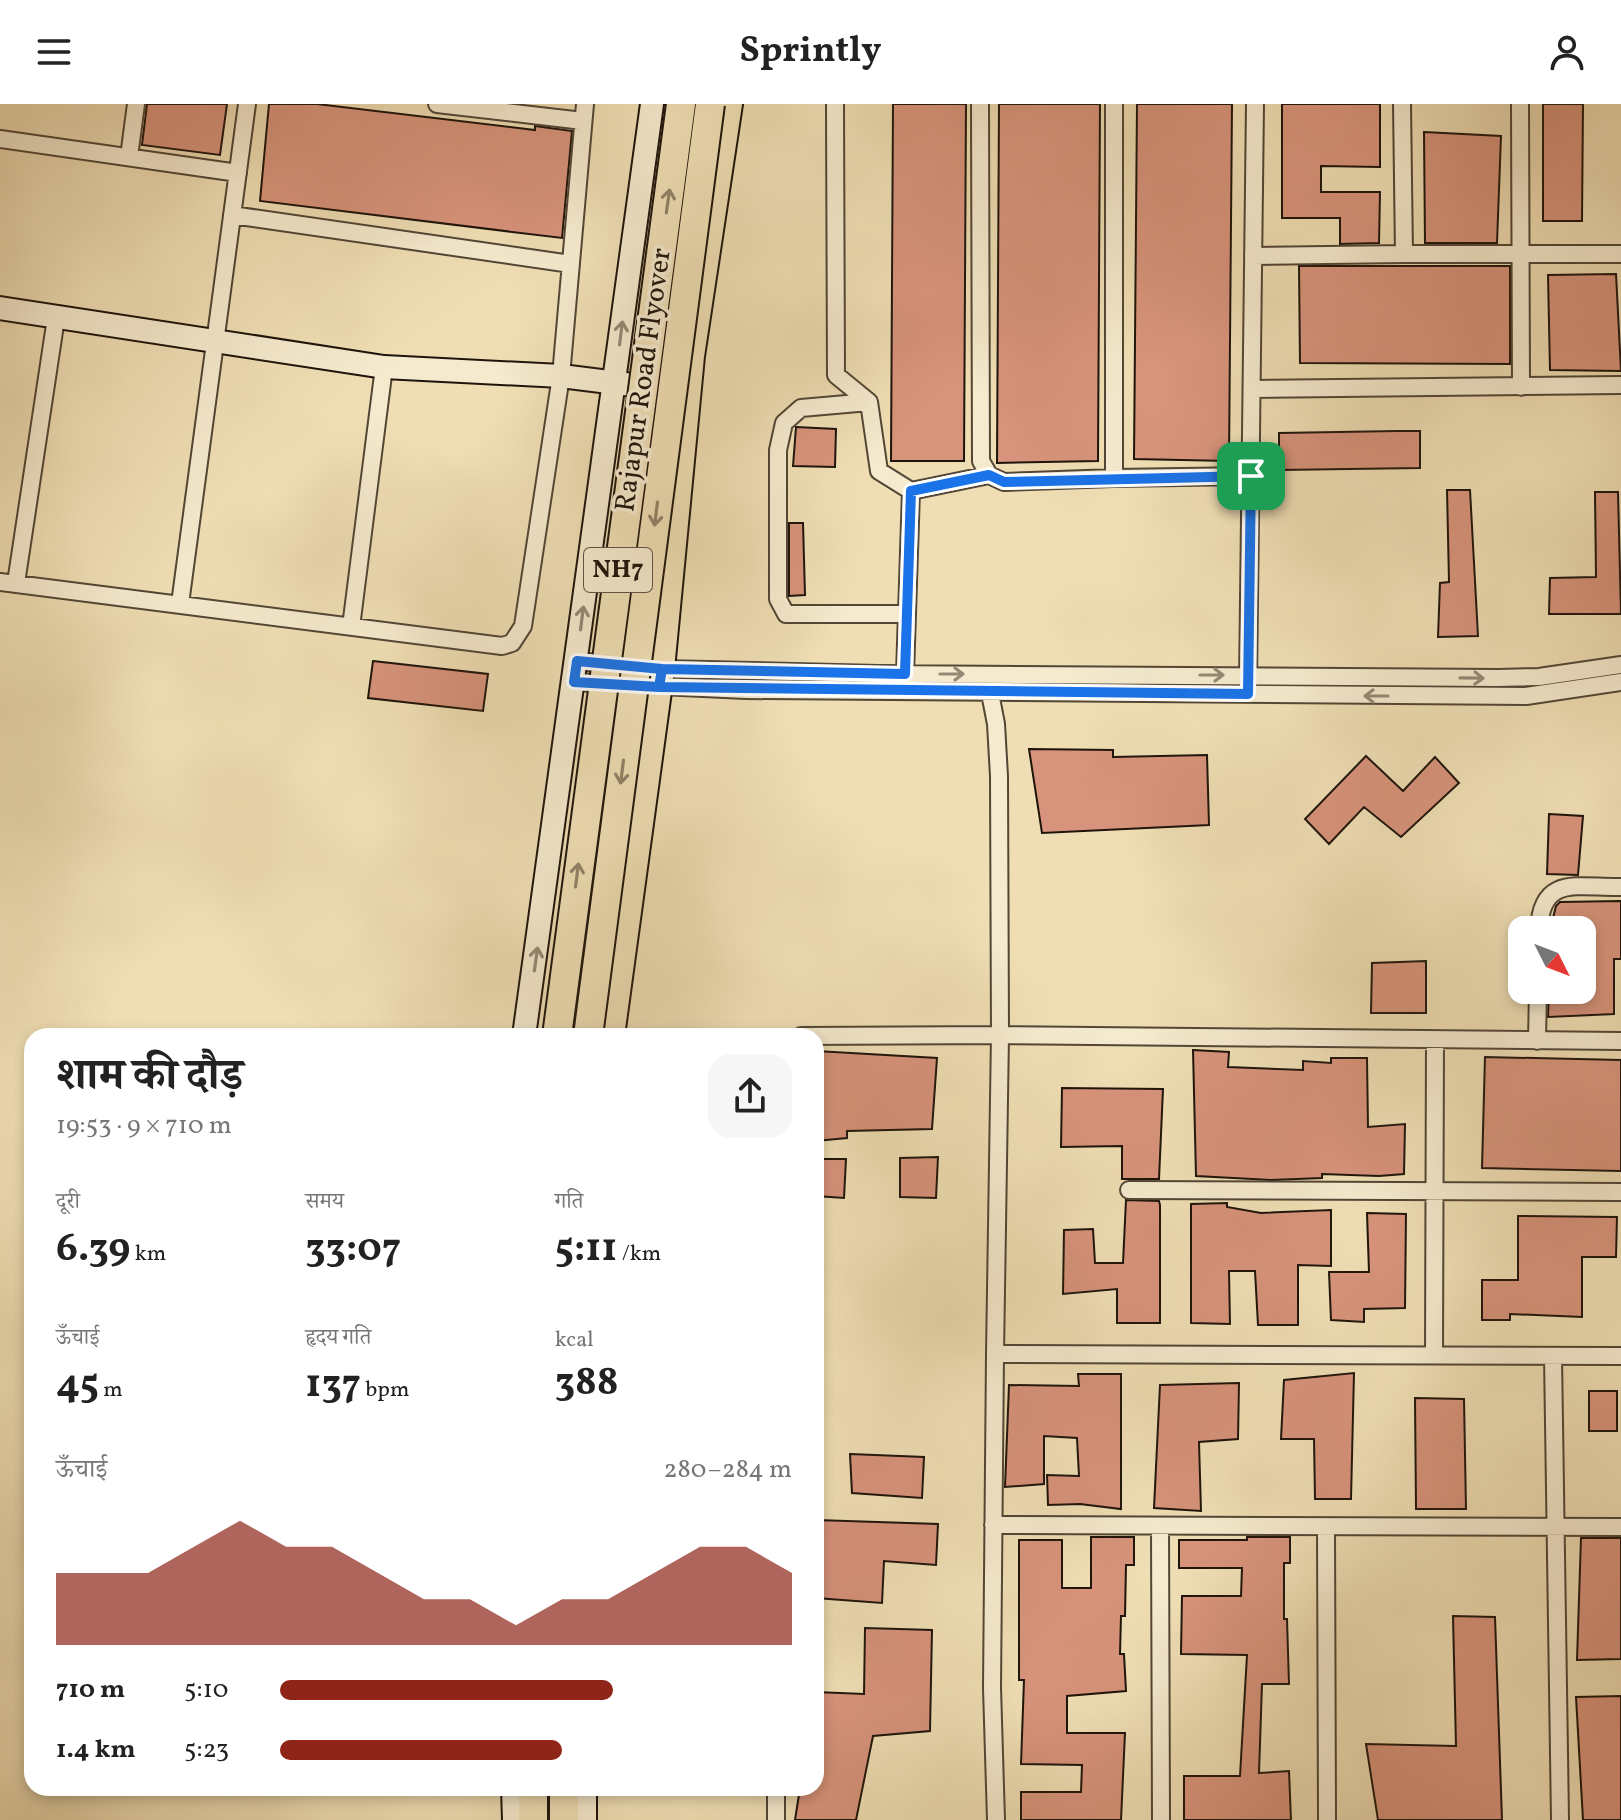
<!DOCTYPE html>
<html lang="hi">
<head>
<meta charset="utf-8">
<style>
	:root { --surface:#fff; --page:#f6f6f6; --text:#222; --muted:#767676; --accent:#8f2418 }
	body { margin:0; font-family:Vollkorn,"Noto Serif Devanagari",serif; background:var(--page); color:var(--text); height:100vh; display:flex; flex-direction:column; font-size:30px; white-space:nowrap }
	* { box-sizing:border-box; margin:0 }
	p { font-size:26px; color:var(--muted) }
	.icon { flex:none; width:44px; height:44px; fill:none; stroke:currentColor; stroke-width:2; stroke-linecap:round; stroke-linejoin:round }
	.map { position:relative; flex:1; overflow:hidden }
	.side { position:absolute; left:24px; top:924px; width:800px; height:768px; display:flex; flex-direction:column; background:var(--surface); border-radius:24px; box-shadow:0 4px 12px #0003 }
	.side>* { flex:none }
	.needle { width:52px; rotate:132deg }
	.controls { position:absolute; left:1508px; top:812px; display:grid; gap:16px }
	.controls a { display:grid; place-items:center; width:88px; height:88px; border-radius:16px; background:var(--surface); box-shadow:0 4px 12px #0003; font-size:40px }
	.pin { position:absolute; display:grid; place-items:center; width:68px; height:68px; color:#fff; margin:-34px; border-radius:16px; box-shadow:0 4px 12px #0006 }
	.round { display:grid; place-items:center; flex:none; width:84px; height:84px; border-radius:24px; background:var(--page) }
	.overview { display:flex; align-items:center; justify-content:space-between; height:136px; padding:0 32px }
	h1 { font-size:44px; font-weight:700; line-height:60px }
	.metrics { display:grid; grid-template-columns:repeat(3,1fr); gap:12px; height:136px; padding:8px 32px }
	.metrics div { display:grid; align-content:center }
	.metrics b { font-size:40px; font-weight:700 }
	.metrics small { font-size:22px; font-weight:400 }
	.metrics p { font-size:22px }
	.chart { height:224px; padding:16px 32px }
	.chart p { display:flex; justify-content:space-between }
	.chart svg { width:100%; height:144px; margin-top:8px; fill:var(--accent); opacity:.7 }
	ul { padding:0 32px; list-style:none; font-size:26px }
	li { display:grid; grid-template-columns:128px 96px 1fr; align-items:center; height:60px }
	li i { height:20px; border-radius:10px; background:var(--accent) }
	header { display:flex; justify-content:space-between; align-items:center; height:104px; padding:0 32px; background:var(--surface); font-size:36px; font-weight:700 }
	.map>svg:first-child { display:block }
	.building { fill:#d7937b; stroke:#1e140b; stroke-width:2 }
	.lines { fill:none; stroke-linecap:round; stroke-linejoin:round }
	.street-casing { stroke:#524635; stroke-width:20 }
	.secondary-casing { stroke:#1e140b; stroke-width:26 }
	.primary-casing { stroke:#1e140b; stroke-width:28 }
	.highway-casing { stroke:#1e140b; stroke-width:32 }
	.street { stroke:#f5eace; stroke-width:16 }
	.secondary { stroke:#f5eace; stroke-width:22 }
	.primary { stroke:#efdeb4; stroke-width:24 }
	.highway { stroke:#efdeb4; stroke-width:28 }
	.highway-bridge-casing { stroke:#1e140b; stroke-width:32; stroke-linecap:butt }
	.highway-bridge { stroke:#efdeb4; stroke-width:28 }
	.oneway { stroke:#918368 }
	.oneway2 { stroke:#948a76 }
	.route-casing { stroke:#fff; stroke-width:16 }
	.route { stroke:#1a73e8; stroke-width:10 }
	.labels { text-anchor:middle; dominant-baseline:central; stroke-width:7; stroke-linejoin:round; paint-order:stroke }
	.shield { fill:#f5eace; stroke:#5e5446; stroke-width:2 }
	.shield-label { font-size:26px; font-weight:bold; fill:#1e140b }
	.street-label { font-size:28px; fill:#1e140b; stroke:#f5eace }
</style>
</head>
<body>
<header><svg class="icon" aria-label="menu" viewBox="0 0 24 24"><path d="M4 6h16M4 12h16M4 18h16"/></svg>Sprintly<svg class="icon" aria-label="person" viewBox="0 0 24 24"><circle cx="12" cy="8" r="4"/><path d="M4 21q1-7 8-7t8 7"/></svg></header>
<div class="map">
<svg width="1621" height="1716" viewBox="0 0 1621 1716">
	<rect width="100%" height="100%" fill="#efdeb4"/>
	<filter id="stains"><feTurbulence type="fractalNoise" baseFrequency=".0025" numOctaves="4"/><feColorMatrix values="0 0 0 0 .2 0 0 0 0 .09 0 0 0 0 .02 0 0 0 .5 -.17"/></filter>
	<radialGradient id="worn" r=".72"><stop offset=".6" stop-color="#630" stop-opacity="0"/><stop offset="1" stop-color="#630" stop-opacity=".3"/></radialGradient>
	<path class="building" d="M147,0h80l-7,51 -78,-10z
		M269,0h48l218,26v-4l37,5 -10,107 -302,-37z
		M893,0h73l-2,357h-73z
		M999,0h101l-2,357 -101,2z
		M1137,0h95l-3,357 -95,-2z
		M1282,0h98v63l-59,-1v26h59l-1,51 -39,1v-26h-58z
		M1543,0h40l-1,117h-39z
		M1424,28l77,4 -4,107h-72z
		M1299,162h211v98l-210,-1z
		M1616,170l5,97 -71,-1 -2,-95z
		M796,323l40,2 -1,38 -42,-1z
		M1397,327h23v37l-141,2v-37z
		M1447,386h23l8,146 -40,1 2,-54 9,-1z
		M1595,388h23l3,122h-72l1,-36 46,-1z
		M789,419h14l2,72 -16,1z
		M373,557l115,13 -5,37 -115,-13z
		M1029,645l84,1v7l94,-2 2,70 -167,8z
		M1366,652l37,35 32,-34 24,26 -58,54 -37,-30 -35,37 -24,-25z
		M1549,710l34,2 -5,59 -31,-1z
		M1621,797v58h-7v55l-66,3 1,-27h33v-60h-32l6,-24 4,-4z
		M1426,857v52h-55l1,-50z
		M1193,946l36,2 -1,15 75,3v-9l28,2v-5h36l1,69 37,-3 -1,50 -25,2 -57,-2v4l-51,2 -75,-4z
		M816,947l121,7 -5,71 -85,2v7l-31,3z
		M1485,953l136,3v111l-139,-3z
		M1062,984l101,1 -4,90h-37v-33l-61,1z
		M938,1053l-2,41 -36,-1v-39z
		M816,1055h30l-2,39 -28,-2z
		M1126,1096l33,1 1,4v118h-43v-34l-54,5 1,-64 29,-1 2,34h28z
		M1227,1099v4l34,6 70,-3v56l-33,-1v60h-40l-3,-54h-26l1,53 -39,-1v-119z
		M1367,1109l39,1 -1,94 -41,1v13l-33,-2 -2,-48h40z
		M1518,1112l99,1 -1,40h-34v60l-72,-3v6h-28v-40h36z
		M1354,1269l-3,126h-36l-1,-60h-33l3,-59z
		M1078,1270h43v135l-41,-5 -32,1 -1,-30 32,1 -2,-38 -33,-2v48l-39,3 4,-102 70,1z
		M1239,1279l-1,56 -39,3 2,69 -47,-3 6,-123z
		M1589,1287h28v40h-28z
		M1415,1294l49,1 2,110h-50z
		M850,1350l74,3 -2,41 -70,-5z
		M816,1416l122,4 -2,41 -52,-4 -2,42 -66,-5z
		M1091,1433h43v28h-8l-1,51h-4l-1,38h4l2,37 -59,5v37h58l-4,87h-100v-28h60l1,-27 -61,-1 3,-84h-5v-140h43v48h29z
		M1247,1433h43v26h-6v56h3l2,65h-27l-3,89 30,-2 2,49h-107v-44h56l7,-121 -66,-1 1,-58h59l1,-28h-63v-28h68z
		M1581,1434h40v121l-44,1z
		M1453,1512l42,1 7,203h-124l-12,-76 90,2z
		M865,1524l67,2 -2,101 -57,5 -17,84h-61l5,-32h16v-96l48,2z
		M1621,1592v124h-38l-7,-123z"/>
	<g class="lines">
		<g class="street-casing">
			<path id="street" d="M437,0l146,17
				M835,0l1,271 33,27 10,69 32,20 -6,183
				M980,0l1,357 8,14 15,7 110,-4
				M1114,0v374l137,-2
				M1402,0l2,150h217
				M1520,0l1,283
				M0,35l238,34
				M129,53l7,-53
				M232,111l339,49
				M1253,152l151,-2
				M1252,285l369,-4
				M869,298l-68,6 -17,15 -6,27v149l8,15h121
				M911,387l78,-16
				M0,478l502,64 10,-3 11,-17 38,-250 24,-272
				M16,479l40,-265
				M180,500l67,-500
				M351,523l33,-260
				M577,557l85,8 217,5 619,4 41,-1 82,-12
				M574,578l172,8 780,6 95,-14
				M1248,578l7,-578
				M1539,826c2,-56 39,-42 82,-43
				M801,932l199,-1 -1,-259 -3,-52 -6,-31
				M1537,937l1,-51
				M1621,937l-621,-6 -5,319 626,2
				M1129,1086l492,2
				M995,1250l-3,334 4,132
				M1434,1250l1,-314
				M1553,1252l7,464
				M993,1421l628,2
				M1160,1422l1,294
				M1326,1423l1,293
				M776,1716v-32"/>
		</g>
		<g class="secondary-casing">
			<path id="secondary" d="M0,204l384,59 177,9 128,16
				M524,932l128,-932
				M513,1684l1,32
				M585,1716v-32"/>
		</g>
		<g class="primary-casing">
			<path id="primary" d="M612,932l50,-367 30,-313 38,-252"/>
		</g>
		<g class="highway-casing">
			<path id="highway" d="M533,1684v32
				M564,1684v32"/>
		</g>
		<use href="#street" class="street"/>
		<use href="#secondary" class="secondary"/>
		<use href="#primary" class="primary"/>
		<use href="#highway" class="highway"/>
		<g class="highway-bridge-casing">
			<path id="highway-bridge" d="M557,932l124,-932
				M588,932l122,-932"/>
		</g>
		<use href="#highway-bridge" class="highway-bridge"/>
	</g>
	<defs><path id="oneway-shaft" d="M-6 0H5M1.5-3L5.5 0L1.5 3" fill="none" stroke-width="1.6" stroke-linecap="round" stroke-linejoin="round" transform="scale(2)"/></defs>
	<g class="oneway">
		<use href="#oneway-shaft" transform="translate(668 97) rotate(-82)"/>
		<use href="#oneway-shaft" transform="translate(656 410) rotate(97)"/>
		<use href="#oneway-shaft" transform="translate(622 668) rotate(97)"/>
		<use href="#oneway-shaft" transform="translate(577 771) rotate(-83)"/>
	</g>
	<g class="oneway2">
		<use href="#oneway-shaft" transform="translate(621 229) rotate(-83)"/>
		<use href="#oneway-shaft" transform="translate(582 514) rotate(-83)"/>
		<use href="#oneway-shaft" transform="translate(952 570)"/>
		<use href="#oneway-shaft" transform="translate(1212 571)"/>
		<use href="#oneway-shaft" transform="translate(1472 574) rotate(1)"/>
		<use href="#oneway-shaft" transform="translate(1376 592) rotate(-180)"/>
		<use href="#oneway-shaft" transform="translate(536 855) rotate(-82)"/>
	</g>
	<g class="lines">
		<g class="route-casing">
			<path id="route" d="M1251,372l-247,6 -15,-7 -78,16 -6,183 -243,-5 -3,18 -85,-5 3,-21 85,8 -3,18 589,7 3,-218"/>
		</g>
		<use href="#route" class="route"/>
	</g>
	<g class="labels">
		<rect class="shield" x="584" y="444" width="68" height="44" rx="6"/>
		<g class="shield-label">
			<text x="618" y="466">NH7</text>
		</g>
		<g class="street-label">
			<text transform="translate(644 276) rotate(-82)">Rajapur Road Flyover</text>
		</g>
	</g>
	<rect width="100%" height="100%" filter="url(#stains)"/>
	<rect width="100%" height="100%" fill="url(#worn)"/>
</svg>
<div class="controls">
<a><svg class="needle" viewBox="-14 -14 28 28"><path d="M0-13l5 13h-10z" fill="#e53935"/><path d="M0 13l5-13h-10z" fill="#767676"/></svg></a>
</div>
<div class="pin" style="left:1251px;top:372px;background:#1e9e55"><svg class="icon" aria-label="arrive" viewBox="0 0 24 24"><path d="M6 21V4h12l-3 4 3 4H6"/></svg></div>
<section class="side">
<div class="overview"><div><h1>शाम की दौड़</h1><p>19:53 · 9 × 710 m</p></div><a class="round"><svg class="icon" aria-label="share" viewBox="0 0 24 24"><path d="M12 15V3M7 8l5-5 5 5M5 13v7h14v-7"/></svg></a></div>
<div class="metrics">
<div><p>दूरी</p><b>6.39<small> km</small></b></div>
<div><p>समय</p><b>33:07</b></div>
<div><p>गति</p><b>5:11<small> /km</small></b></div>
</div>
<div class="metrics">
<div><p>ऊँचाई</p><b>45<small> m</small></b></div>
<div><p>हृदय गति</p><b>137<small> bpm</small></b></div>
<div><p>kcal</p><b>388</b></div>
</div>
<div class="chart"><p><span>ऊँचाई</span>280–284 m</p>
<svg viewBox="0 0 160 44" preserveAspectRatio="none"><path d="M0 44V22L10 22L20 22L30 14L40 6L50 14L60 14L70 22L80 30L90 30L100 38L110 30L120 30L130 22L140 14L150 14L160 22V44z"/></svg>
</div>
<ul>
<li><b>710 m</b>5:10<i style="width:65%"></i></li>
<li><b>1.4 km</b>5:23<i style="width:55%"></i></li>
</ul>
</section>
</div>
</body>
</html>
